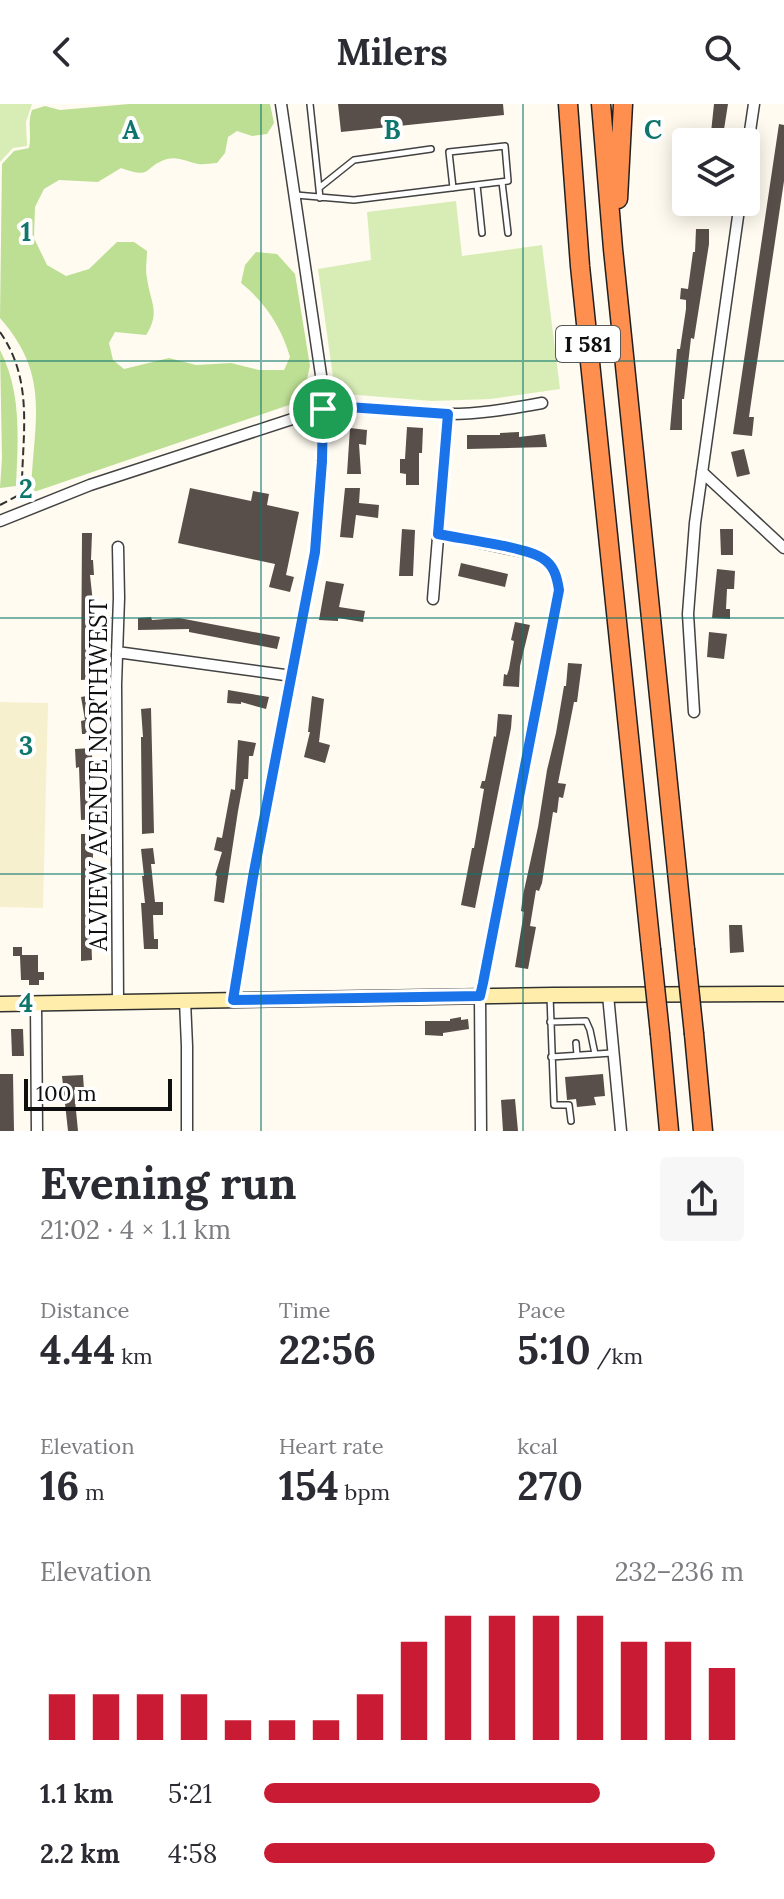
<!DOCTYPE html>
<html lang="en">
<head>
<meta charset="utf-8">
<style>
	:root { --surface:#fff; --page:#f7f7f7; --text:#2b2b33; --muted:#7c7c81; --accent:#c91c34 }
	body { margin:0; font-family:Lora,serif; background:var(--page); color:var(--text); height:100vh; display:flex; flex-direction:column; font-size:30px; white-space:nowrap }
	* { box-sizing:border-box; margin:0 }
	p { font-size:26px; color:var(--muted) }
	.icon { flex:none; width:44px; height:44px; fill:none; stroke:currentColor; stroke-width:2; stroke-linecap:round; stroke-linejoin:round }
	.map { position:relative; height:1027px; overflow:hidden }
	.details { display:flex; flex-direction:column; background:var(--surface); flex:1 }
	.details>* { flex:none }
	.buttons { position:absolute; left:672px; top:24px; display:grid; gap:16px }
	.buttons a { display:grid; place-items:center; width:88px; height:88px; border-radius:8px; background:var(--surface); box-shadow:0 4px 20px #0003; font-size:40px }
	.scale { position:absolute; left:24px; bottom:20px; width:148px; box-sizing:border-box; padding-left:8px; border:4px solid #0f0f0f; border-top:0; font-size:22px; line-height:28px; white-space:nowrap; color:#0f0f0f; -webkit-text-stroke:6px #fff; paint-order:stroke }
	.pin { position:absolute; display:grid; place-items:center; width:68px; height:68px; color:#fff; margin:-34px; border:4px solid #fff; border-radius:50%; box-shadow:0 2px 8px #0007 }
	.round { display:grid; place-items:center; flex:none; width:84px; height:84px; border-radius:8px; background:var(--page) }
	.overview { display:flex; align-items:center; justify-content:space-between; height:136px; padding:0 40px }
	h1 { font-size:44px; font-weight:800; line-height:60px }
	.figures { display:grid; grid-template-columns:repeat(3,1fr); gap:12px; height:136px; padding:8px 40px }
	.figures div { display:grid; align-content:center }
	.figures b { font-size:40px; font-weight:800 }
	.figures small { font-size:22px; font-weight:400 }
	.figures p { font-size:22px }
	.chart { height:224px; padding:16px 40px }
	.chart p { display:flex; justify-content:space-between }
	.chart svg { width:100%; height:144px; margin-top:8px; stroke:var(--accent); stroke-width:6 }
	ul { padding:0 40px; list-style:none; font-size:26px }
	li { display:grid; grid-template-columns:128px 96px 1fr; align-items:center; height:60px }
	li i { height:20px; border-radius:10px; background:var(--accent) }
	header { display:flex; justify-content:space-between; align-items:center; height:104px; padding:0 40px; background:var(--surface); font-size:36px; font-weight:800 }
	.map>svg:first-child { display:block }
	.farmland { fill:#f7f0ce }
	.green { fill:#d8edb6 }
	.forest { fill:#bddf94 }
	.building { fill:#584e4a }
	.lines { fill:none; stroke-linecap:round; stroke-linejoin:round }
	.service-casing { stroke:#424242; stroke-width:8 }
	.minor-casing { stroke:#424242; stroke-width:13 }
	.secondary-casing { stroke:#313131; stroke-width:17 }
	.motorway-casing { stroke:#202020; stroke-width:21 }
	.path { stroke:#313131; stroke-width:2; stroke-dasharray:8 4; stroke-linecap:butt }
	.service { stroke:#fff; stroke-width:5 }
	.minor { stroke:#fff; stroke-width:10 }
	.secondary { stroke:#ffeeab; stroke-width:14 }
	.motorway { stroke:#fe8f4f; stroke-width:18 }
	.motorway-bridge-casing { stroke:#202020; stroke-width:21; stroke-linecap:butt }
	.motorway-bridge { stroke:#fe8f4f; stroke-width:18 }
	.route-casing { stroke:#fff; stroke-width:16 }
	.route { stroke:#1a73e8; stroke-width:10 }
	.grid { fill:none; stroke:#0f766e; stroke-width:2; stroke-opacity:0.55 }
	.labels { text-anchor:middle; dominant-baseline:central; stroke-width:8; stroke-linejoin:round; paint-order:stroke }
	.shield { fill:#fff; stroke:#575757; stroke-width:2 }
	.shield-label { font-size:22px; font-weight:bold; fill:#0f0f0f }
	.street-label { font-size:24px; fill:#0f0f0f; stroke:#fff }
	.grid-label { font-size:26px; text-anchor:middle; font-weight:bold; fill:#0f766e; stroke:#fff; stroke-width:8; stroke-linejoin:round; paint-order:stroke }
</style>
</head>
<body>
<header><svg class="icon" aria-label="back" viewBox="0 0 24 24"><path d="M15 5l-7 7 7 7"/></svg>Milers<svg class="icon" aria-label="search" viewBox="0 0 24 24"><circle cx="10" cy="10" r="6"/><path d="M15 15l6 6"/></svg></header>
<div class="map">
<svg width="784" height="1027" viewBox="0 0 784 1027">
	<rect width="100%" height="100%" fill="#fffbf0"/>
	<path class="farmland" d="M0,598l48,1 -5,205 -43,-1z"/>
	<path class="green" d="M0,0h32l-6,18 1,24 -14,2 -13,14z
		M456,97l6,55 80,-11 18,144 -69,10 -59,2 -87,-7 -7,-6 -5,-11 -15,-108 53,-9 -4,-48z"/>
	<path class="forest" d="M129,0h141l4,19 -7,11 -15,2 -15,-5 -9,6 -3,16 -8,10c-6,0 -13,2 -19,1 -10,-2 -20,-8 -31,-5 -25,8 -13,21 -46,9l-23,14 -39,-2 -15,9 -9,18 -1,31 13,27 19,11 23,-7 28,-27h17l13,9c0,9 -2,19 0,27 3,24 14,34 -1,57l-31,-3 -6,11 4,17 11,9 45,-11 27,7 35,-2 28,7h25l6,-13c-8,-29 -25,-55 -49,-74l4,-18 11,-13 21,2 18,20 15,92 -5,22 -16,17 -258,88c2,-71 21,-116 -31,-175l2,-154 12,-13 15,-3c3,-14 -2,-25 3,-38l13,-4 15,4z
		M0,246c22,42 18,90 16,136l-16,2 2,-30z"/>
	<path class="building" d="M338,0h165l1,11 -163,17z
		M714,0h14l-6,38h-12z
		M779,20l5,1v56l-31,208 -4,28h5l-2,19 -19,-2z
		M696,125h13v15l-15,95 -3,-1 -7,61h-2v31h-12l7,-81h3l6,-40v-9l-6,-1 1,-11 7,1 5,-37h2z
		M407,323l16,1 -1,25h-3v32h-13v-11l-6,-1v-14h5z
		M350,324l17,2 -1,15 -7,-1 2,30h-14z
		M519,328v5l26,-3 2,13 -80,2v-14h33v-2z
		M744,345l6,25 -13,3 -6,-25z
		M190,384l61,13 2,-10 16,3 -2,11 32,7 -13,63 8,2 -4,15 -21,-5 6,-23 -97,-21z
		M345,384h15l-1,15 20,2 -1,13 -22,-3 -3,23 -13,-1z
		M402,425l13,1 -2,46h-14z
		M720,425h13v26h-12z
		M82,429h10l-1,27h2l1,15h-4l3,28h-3l3,26 -3,24 3,26 -12,1z
		M461,459l47,11 -3,13 -47,-11z
		M717,465l18,2 -1,18h-7l-1,20h4v10l-18,-1z
		M326,477l18,3 -5,23 26,4 -2,11 -25,-4v3l-19,-1z
		M151,513l1,3 27,-2 101,19 -3,12 -88,-17v-3l-51,1v-12z
		M515,518l15,3 -10,41 -1,21 -16,-1 1,-12 3,1 2,-6 5,-28 -3,-1z
		M709,528l18,2 -3,25 -17,-2z
		M568,559l14,1 -5,38h-3l-16,81 8,1 -3,14 -4,-1 -2,16 -4,-1 -11,71 -3,8 -3,-1 -6,36 6,1 -8,42 -13,-2 9,-55 -3,-1 2,-16 15,-68 9,-57 9,-37 8,-47h2z
		M228,586l41,7 -3,12 -25,-7v2l-14,-1z
		M92,591l2,13h-3l2,28h-5l-1,-2h-5l-1,-13 4,-1 -4,-23z
		M312,592l12,3 -5,43 11,3 -5,18 -21,-6 6,-25h-2z
		M151,604l3,125 -12,1 -1,-97h2l-2,-28z
		M498,610l14,1 -1,13 -36,180 -14,-3 11,-57h2l10,-59 -4,-1 2,-7h3l9,-45 2,1z
		M238,636l18,3 -3,13h-4l-1,23h-4l-6,32 -14,92 -10,-2 3,-25 -2,-1 7,-23 -8,-2 3,-13 5,1 9,-49 4,1z
		M92,644l1,71 -12,1 -2,-53 -3,1 -1,-19z
		M81,730h12v68h-2l2,29h-2l1,29 -11,1z
		M153,744l2,16h-4l4,38h8v13h-10l1,24h4v10h-14l-3,-46h4l-3,-27h2l-3,-27z
		M729,821h13l2,27 -14,1z
		M13,843h9v8h16v17h6v8h-5v5h-10v-5h-8l-1,-24h-7z
		M461,913v3l7,-1 1,10 -26,4v3l-18,-1v-14h25v-2z
		M11,925h12l1,27h-12z
		M0,970h13l1,57h-14z
		M603,970l2,22 -11,1 2,8 -19,2 -1,-8 -9,1 -2,-23z
		M83,971l1,15h-10l4,41h-10l-6,-55z
		M515,995l3,32h-15l-2,-31z"/>
	<g class="lines">
		<g class="service-casing">
			<path id="service" d="M310,0l10,94
				M502,78l6,51
				M477,81l5,48
				M319,84l35,-28 77,-11
				M296,91l58,5 154,-19 -3,-35 -56,6 4,36
				M550,892l4,109h15l2,16
				M550,918l36,-1 4,9 5,24
				M576,939l1,12
				M551,953l61,-4"/>
		</g>
		<g class="minor-casing">
			<path id="minor" d="M746,54l8,-54
				M702,368l82,76
				M0,417l90,-36 233,-76c39,-5 79,3 119,5 33,1 67,-5 100,-11
				M438,430l96,20c16,8 23,19 25,36l-79,406 1,135
				M433,495l15,-185
				M117,548l175,24
				M694,608l-6,-98 7,-91 45,-321
				M608,891l13,136
				M233,896l20,-123 62,-325 7,-91 -1,-86 -40,-271
				M185,897l2,45v85
				M118,898l-2,-318 3,-86 -1,-51
				M36,899l1,128"/>
		</g>
		<g class="secondary-casing">
			<path id="secondary" d="M0,900l553,-9 231,-1"/>
		</g>
		<g class="motorway-casing">
			<path id="motorway" d="M568,0l12,162 71,683
				M601,0l12,145 72,700
				M618,95l5,-95
				M660,930l9,97
				M694,930l9,97"/>
		</g>
		<path class="path" d="M0,228c37,53 20,111 22,170
			M0,401l21,-11"/>
		<use href="#service" class="service"/>
		<use href="#minor" class="minor"/>
		<use href="#secondary" class="secondary"/>
		<use href="#motorway" class="motorway"/>
		<g class="motorway-bridge-casing">
			<path id="motorway-bridge" d="M651,845l9,85
				M685,845l9,85"/>
		</g>
		<use href="#motorway-bridge" class="motorway-bridge"/>
	</g>
	<g class="lines">
		<g class="route-casing">
			<path id="route" d="M348,303l100,7 -10,120c23,5 88,13 104,24 12,7 15,19 17,32l-76,393 -3,13 -247,4 20,-123 62,-325 7,-91 1,-52z"/>
		</g>
		<use href="#route" class="route"/>
	</g>
	<path class="grid" d="M261,0v1027M523,0v1027M0,257h784M0,514h784M0,770h784"/>
	<g class="labels">
		<rect class="shield" x="556" y="222" width="64" height="36" rx="6"/>
		<g class="shield-label">
			<text x="588" y="240">I 581</text>
		</g>
		<g class="street-label">
			<text transform="translate(98 671) rotate(-90)">ALVIEW AVENUE NORTHWEST</text>
		</g>
	</g>
	<g class="grid-label">
		<text x="131" y="35">A</text>
		<text x="392" y="35">B</text>
		<text x="653" y="35">C</text>
		<text x="26" y="137">1</text>
		<text x="26" y="394">2</text>
		<text x="26" y="651">3</text>
		<text x="26" y="908">4</text>
	</g>
</svg>
<div class="buttons">
<a><svg class="icon" aria-label="layers" viewBox="0 0 24 24"><path d="M12 4l9 5-9 5-9-5zM3 14l9 5 9-5"/></svg></a>
</div>
<div class="scale">100 m</div>
<div class="pin" style="left:323px;top:305px;background:#1e9e55"><svg class="icon" aria-label="arrive" viewBox="0 0 24 24"><path d="M6 21V4h12l-3 4 3 4H6"/></svg></div>
</div>
<section class="details">
<div class="overview"><div><h1>Evening run</h1><p>21:02 · 4 × 1.1 km</p></div><a class="round"><svg class="icon" aria-label="share" viewBox="0 0 24 24"><path d="M12 15V3M7 8l5-5 5 5M5 13v7h14v-7"/></svg></a></div>
<div class="figures">
<div><p>Distance</p><b>4.44<small> km</small></b></div>
<div><p>Time</p><b>22:56</b></div>
<div><p>Pace</p><b>5:10<small> /km</small></b></div>
</div>
<div class="figures">
<div><p>Elevation</p><b>16<small> m</small></b></div>
<div><p>Heart rate</p><b>154<small> bpm</small></b></div>
<div><p>kcal</p><b>270</b></div>
</div>
<div class="chart"><p><span>Elevation</span>232–236 m</p>
<svg viewBox="0 0 160 44" preserveAspectRatio="none"><path d="M5 44V30M15 44V30M25 44V30M35 44V30M45 44V38M55 44V38M65 44V38M75 44V30M85 44V14M95 44V6M105 44V6M115 44V6M125 44V6M135 44V14M145 44V14M155 44V22"/></svg>
</div>
<ul>
<li><b>1.1 km</b>5:21<i style="width:70%"></i></li>
<li><b>2.2 km</b>4:58<i style="width:94%"></i></li>
</ul>
</section>
</body>
</html>
